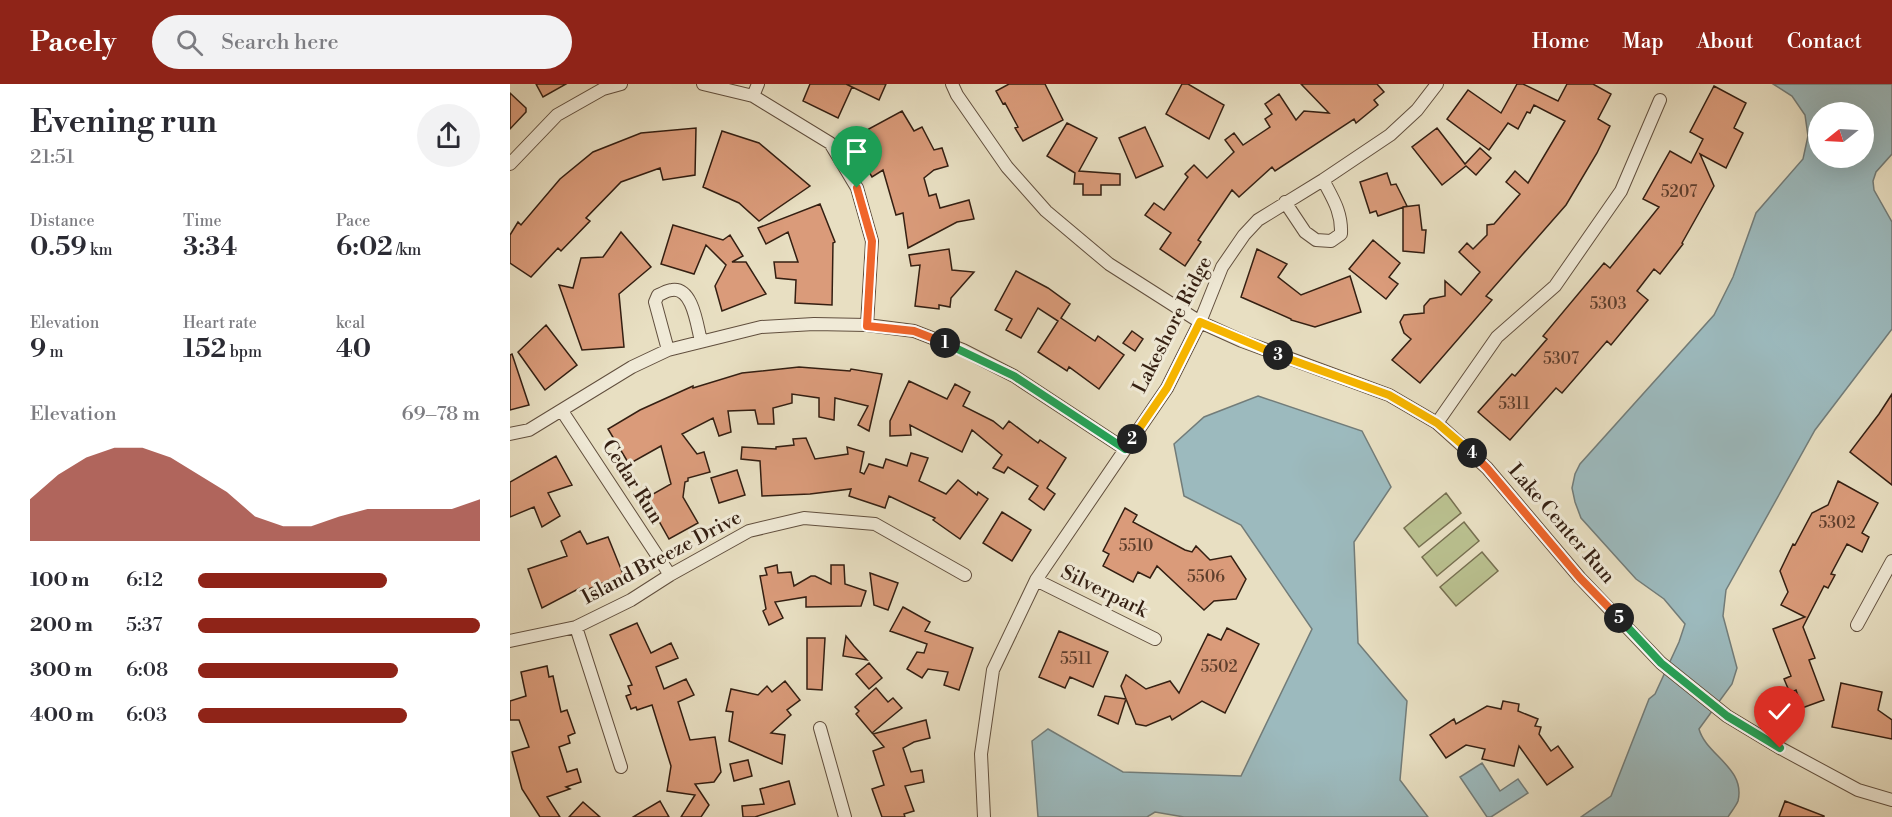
<!DOCTYPE html>
<html lang="en">
<head>
<meta charset="utf-8">
<style>
	:root { --surface:#fff; --page:#f2f2f3; --text:#2b2b33; --muted:#7c7c81; --accent:#8f2418 }
	body { margin:0; font-family:"Libre Bodoni",serif; background:var(--page); color:var(--text); height:100vh; display:flex; flex-direction:column; font-size:22px; white-space:nowrap }
	* { box-sizing:border-box; margin:0 }
	p { font-size:20px; color:var(--muted) }
	.icon { flex:none; width:33px; height:33px; fill:none; stroke:currentColor; stroke-width:2; stroke-linecap:round; stroke-linejoin:round }
	.map { position:relative; flex:1; overflow:hidden }
	.sheet { display:flex; flex-direction:column; background:var(--surface); width:510px }
	.sheet>* { flex:none }
	.needle { width:39px; rotate:252deg }
	.tools { position:absolute; left:1298px; top:18px; display:grid; gap:12px }
	.tools a { display:grid; place-items:center; width:66px; height:66px; border-radius:50%; background:var(--surface); box-shadow:0 6px 24px #0002; font-size:30px }
	.pin { position:absolute; display:grid; place-items:center; width:51px; height:51px; color:#fff; margin:-62px -26px; border-radius:50% 50% 50% 0; rotate:-45deg; box-shadow:0 0 6px #0007 }
	.pin .icon { rotate:45deg }
	.km { position:absolute; width:30px; height:30px; margin:-15px; border-radius:50%; background:#222; color:#fff; font-size:16px; line-height:30px; text-align:center }
	.round { display:grid; place-items:center; flex:none; width:63px; height:63px; border-radius:32px; background:var(--page) }
	.overview { display:flex; align-items:center; justify-content:space-between; height:102px; padding:0 30px }
	h1 { font-size:33px; font-weight:600; line-height:45px }
	.figures { display:grid; grid-template-columns:repeat(3,1fr); gap:9px; height:102px; padding:6px 30px }
	.figures div { display:grid; align-content:center }
	.figures b { font-size:26px; font-weight:600 }
	.figures small { font-size:16px; font-weight:400 }
	.figures p { font-size:16px }
	.chart { height:168px; padding:12px 30px }
	.chart p { display:flex; justify-content:space-between }
	.chart svg { width:100%; height:108px; margin-top:6px; fill:var(--accent); opacity:.7 }
	ul { padding:0 30px; list-style:none; font-size:20px }
	li { display:grid; grid-template-columns:96px 72px 1fr; align-items:center; height:45px }
	li i { height:15px; border-radius:8px; background:var(--accent) }
	header { display:flex; align-items:center; gap:36px; box-sizing:border-box; height:84px; padding:0 30px; background:var(--accent); color:#fff }
	header strong { font-size:28px }
	nav { display:flex; gap:33px; margin-inline-start:auto; font-size:21px }
	.search { width:420px; height:54px; background:var(--page); display:flex; align-items:center; gap:15px; box-sizing:border-box; padding:0 21px; border-radius:33px; color:var(--muted); font-size:22px }
	main { display:flex; flex:1; min-height:0 }
	.map>svg:first-child { display:block }
	.green { fill:#bac190; stroke:#777051; stroke-width:1.5 }
	.water { fill:#9cbabe; stroke:#727c79; stroke-width:1.5; fill-rule:evenodd }
	.building { fill:#da9b7a; stroke:#341f12; stroke-width:1.5 }
	.lines { fill:none; stroke-linecap:round; stroke-linejoin:round }
	.street-casing { stroke:#614f3e; stroke-width:14 }
	.street { stroke:#f0ead7; stroke-width:12 }
	.split-1-casing { stroke:#fff; stroke-width:12 }
	.split-2-casing { stroke:#fff; stroke-width:12 }
	.split-3-casing { stroke:#fff; stroke-width:12 }
	.split-4-casing { stroke:#fff; stroke-width:12 }
	.split-5-casing { stroke:#fff; stroke-width:12 }
	.split-6-casing { stroke:#fff; stroke-width:12 }
	.split-1 { stroke:#f0652b; stroke-width:8 }
	.split-2 { stroke:#22a559; stroke-width:8 }
	.split-3 { stroke:#f5b400; stroke-width:8 }
	.split-4 { stroke:#f5b400; stroke-width:8 }
	.split-5 { stroke:#f0652b; stroke-width:8 }
	.split-6 { stroke:#22a559; stroke-width:8 }
	.labels { text-anchor:middle; dominant-baseline:central; stroke-width:6; stroke-linejoin:round; paint-order:stroke }
	.number-label { font-size:16px; fill:#5e3e2c }
	.street-label { font-size:20px; fill:#341f12; stroke:#f0ead7 }
</style>
</head>
<body>
<header>
<strong>Pacely</strong>
<div class="search"><svg class="icon" aria-label="search" viewBox="0 0 24 24"><circle cx="10" cy="10" r="6"/><path d="M15 15l6 6"/></svg>Search here</div>
<nav><a>Home</a><a>Map</a><a>About</a><a>Contact</a></nav>
</header>
<main>
<section class="sheet">
<div class="overview"><div><h1>Evening run</h1><p>21:51</p></div><a class="round"><svg class="icon" aria-label="share" viewBox="0 0 24 24"><path d="M12 15V3M7 8l5-5 5 5M5 13v7h14v-7"/></svg></a></div>
<div class="figures">
<div><p>Distance</p><b>0.59<small> km</small></b></div>
<div><p>Time</p><b>3:34</b></div>
<div><p>Pace</p><b>6:02<small> /km</small></b></div>
</div>
<div class="figures">
<div><p>Elevation</p><b>9<small> m</small></b></div>
<div><p>Heart rate</p><b>152<small> bpm</small></b></div>
<div><p>kcal</p><b>40</b></div>
</div>
<div class="chart"><p><span>Elevation</span>69–78 m</p>
<svg viewBox="0 0 160 44" preserveAspectRatio="none"><path d="M0 44V27L10 17L20 10L30 6L40 6L50 10L60 17L70 24L80 34L90 38L100 38L110 34L120 31L130 31L140 31L150 31L160 27V44z"/></svg>
</div>
<ul>
<li><b>100 m</b>6:12<i style="width:67%"></i></li>
<li><b>200 m</b>5:37<i style="width:100%"></i></li>
<li><b>300 m</b>6:08<i style="width:71%"></i></li>
<li><b>400 m</b>6:03<i style="width:74%"></i></li>
</ul>
</section>
<div class="map">
<svg width="1382" height="733" viewBox="0 0 1382 733">
	<rect width="100%" height="100%" fill="#e8dfc2"/>
	<filter id="stains"><feTurbulence type="fractalNoise" baseFrequency=".00333" numOctaves="4"/><feColorMatrix values="0 0 0 0 .2 0 0 0 0 .09 0 0 0 0 .02 0 0 0 .5 -.17"/></filter>
	<radialGradient id="worn" r=".72"><stop offset=".6" stop-color="#630" stop-opacity="0"/><stop offset="1" stop-color="#630" stop-opacity=".3"/></radialGradient>
	<path class="green" d="M936,409l15,20 -42,34 -15,-19z
		M954,438l15,19 -42,35 -15,-19z
		M972,468l16,19 -42,35 -16,-19z"/>
	<path class="water" d="M1263,0h119v70l-16,18 -3,9 1,9 18,32v107l-77,101 -89,160 -3,26 14,52 -5,16 -33,45c7,26 47,39 39,72 -2,5 -7,11 -10,16h-147l30,-21 38,-97 6,-5 24,-52 6,-18 -21,-25 -28,-20 -55,-61 -6,-16 -3,-14 3,-14 5,-10 134,-149 19,-38 23,-64 47,-54 5,-23 -3,-21 -13,-19zM1308,28h45v46h-45z
		M748,312l104,35 29,56 -37,55 4,101 49,58 -7,79 28,37h-244l-29,-5 -8,5h-109l-6,-76 16,-12 75,43 118,4 71,-147 -71,-104 -57,-29 -10,-52 30,-27z
		M972,679l18,28 18,-12 10,14 -37,24h-4l-27,-40z"/>
	<path class="building" d="M26,0h30l-23,13z
		M300,0h36l6,3 -14,31 -35,-17z
		M336,0h40l-7,16z
		M499,0h36l18,36 -40,21 -8,-13 3,-1 -13,-24 -2,1 -7,-13z
		M672,0h6l36,21 -15,34 -43,-25z
		M791,0h76l7,8 -10,8 4,5 -22,18 -2,-4 -79,52 -3,-4 -33,30 -7,-7 -34,50 3,2 -16,24 -25,-17 11,-16 -26,-18 9,-12 10,7 24,-33 -3,-3 9,-9 13,13 27,-26 -9,-12 9,-7 9,12 27,-18 -5,-8 7,-5 -7,-10 14,-10 17,26 8,-9 25,2z
		M1007,0h6l35,17 9,-17h26l18,10 -13,25 12,7 -13,27 -31,52 -80,91 6,4 -72,83 -28,-23 19,-21 -7,-6 -4,-11 4,-7 20,-2v-7l6,-7 15,-3v-15l16,14 19,-23 -21,-20 8,-9 6,6 14,-14v-10l7,-1 26,-30 -14,-12 9,-11 13,12 37,-62 -31,-16 -4,8 -3,-1 -9,17 -10,-6 -19,27 -42,-31 21,-29 33,23z
		M1204,2l32,17 -12,25 9,5 -17,35 -26,-14 14,32 -32,57 1,1 -23,30 -6,-5 -17,22 11,9 -37,45 -4,-4 -45,52 -6,-5 -46,52 -32,-28 34,-38 3,2 32,-37 -4,-3 61,-73 6,5 49,-61 -16,-8 27,-48 21,12 12,-24 -13,-7z
		M0,9l16,15v4l-16,17z
		M392,27l12,20 8,-4 12,23 8,-2 6,18 -14,4 -10,8 5,18 7,-2 4,14 29,-8 5,19 -17,3 -49,26 -5,-35 -7,2 -13,-45 -11,7 -10,-17 15,-8 -12,-21z
		M557,39l30,15 -18,33 41,3v11h-19v10h-18v-11h-9l1,-11 -28,-17z
		M635,43l18,39 -27,12 -17,-40z
		M186,44l-1,47 -32,5 -3,-12 -39,14 -35,36 4,3 -29,30 -3,-3 -27,29 -21,-14v-28l8,-13 3,3 39,-46 33,-27 48,-19z
		M927,44l28,36 15,-16 11,10 -15,17 -10,-9 -24,19 -30,-38z
		M212,47l37,12 51,43 -51,35 -20,-18 -36,-16z
		M877,89l4,12 5,-1 11,22 -29,10 -2,-5 -6,2 -10,-31z
		M310,120l15,38 -2,1 -1,62 -37,-2 1,-23 -20,-2 -2,-16h24l-10,-30 -22,12 -8,-16z
		M909,121l3,25h4l-2,23 -21,-2v-44z
		M163,141l50,15 7,-5 13,21 -11,6h14l20,32 -44,17 -7,-25 11,-21 -20,-20 -12,29 -33,-10z
		M111,148l30,35 -32,27 5,53 -42,3 -23,-65 14,3 8,-30 22,-1z
		M863,156l27,23 -11,14 9,7 -12,15 -37,-30z
		M439,165l3,21 22,2 -23,26 -1,9 -11,-2v4l-24,-3 5,-41 -9,1 -2,-11z
		M747,165l30,15 -9,13 23,18 49,-19 11,36 -46,15 -24,-7v-1l-50,-22z
		M506,187l32,17 22,16 -9,14 34,23 3,-5 26,19 -25,34 -30,-22 -2,4 -29,-19 20,-31 -20,-13 -17,30 -15,-8 6,-11 -17,-9z
		M36,241l31,40 -32,25 -27,-38z
		M622,247l11,8 -8,12 -12,-8z
		M2,270l17,51 -19,5v-55z
		M289,283l51,4 1,-2 31,5 -13,57 -11,-6 10,-19 -33,-8 -1,22 -15,-3v-19l-27,-4v9l-19,5 1,16h-16l-3,-14 -27,1 3,21 -12,4 -6,-18 -31,16 15,20 7,-2 6,20 -22,6v3l-3,1 -2,15 15,26 -29,16 -23,-41 25,-14 -10,-38 -32,18 -21,-35 32,-19 53,-24v2l49,-15z
		M399,297l38,18 8,-15 15,8 -7,14 30,15 10,8 6,-8 29,22 2,-3 26,18 -19,30 8,6 -11,16 -15,-11 9,-13 -30,-19 -4,6 -11,-5 9,-13 -30,-25 -10,22 -52,-27 1,10 -21,1v-15z
		M1382,310v91l-42,-33 29,-38z
		M296,354l9,21 33,-5 -1,-7 17,5 -4,20 4,2 5,-10 14,4 3,-9 21,7 4,-13 17,5 -9,23 27,13 12,-14 19,15 1,-3 10,7 -28,40 -27,-19 2,-2 -46,-22 -4,12 -36,-12 2,-7 -41,5 -48,2 -2,-35 -19,-2 1,-12 34,2v-2l18,-2 -1,-6z
		M46,372l16,29 -24,8 12,23 -18,11 -8,-20 -24,10v-35z
		M227,386l8,25 -26,8 -8,-25z
		M1328,397l40,22 -16,30 7,4 -7,15 -15,-8 -16,30 4,1 -7,13 -4,-2 -21,41 12,31 -6,2 15,40 -22,8 -6,-18 -6,3 -6,-14 7,-3 -18,-47 32,-12 -24,-12 7,-13 -8,-21 13,-27 2,1 17,-32 16,-8z
		M615,424l12,7 -4,7 52,28 7,2 4,-6 14,14 21,-4 15,23 -10,20 -22,2 -10,9 -47,-44 -7,12 -12,-6 -5,10 -30,-16 6,-12 -6,-3z
		M492,428l29,18 -19,31 -29,-18z
		M70,447l7,13 21,-7 15,37 -41,18 -2,-4 -38,20 -14,-39 39,-13 -6,-15z
		M267,481l1,8 13,-1 3,14 17,-10h4l16,8v-19h13l1,19 21,7 -5,15 -55,1v-10l-31,5 8,16 -14,7 -6,-14 3,-2 -6,-33 7,-1 -2,-7z
		M360,489l28,10 -10,27 -14,-5z
		M393,523l27,15 -5,9 48,17 -14,42 -15,-5 4,-13 -20,-3 -6,9 -15,-9 10,-17 7,1 3,-9 -37,-13z
		M127,539l14,30 20,-10 7,15 -22,9 8,22 22,-10 8,16 -16,7 12,38 25,-3 6,35 -7,10 -19,2 14,21 -8,12h-20l14,-22 -28,-4 4,-25 -19,-61 -15,5 -1,-3 -5,2 -5,-13 5,-2 -3,-8 4,-1 -22,-50z
		M717,544l32,16 -34,69 -23,-12 -30,19 -2,-4 -24,10 -10,-2 -10,-25 -8,25 -20,-9 7,-19 21,3 -5,-13 5,-11 20,14 24,-8 9,12 29,-59 13,6z
		M549,547l49,21 -15,35 -23,-10 -5,11 -26,-11z
		M336,552l8,10 13,14 -24,-4z
		M297,554h18l-3,52 -15,-1z
		M359,579l13,15 -13,11 -13,-15z
		M37,582l2,11 4,-1 8,36 6,-2 8,23 -7,3 2,7 -11,4 8,25 10,-3 4,13 -15,5 4,2 -23,8 13,20h-20l-18,-28 -10,-37 17,-5 -10,-27h-9v-19l16,-5 -5,-24z
		M275,597l15,19 -13,10 4,5 -20,18 14,2 -3,29 -53,-23 4,-29 -7,-1 5,-22 27,6 9,-9 5,6z
		M1331,599l41,9 -4,18 14,10v19l-60,-12z
		M366,604l12,14 5,-4 9,10 -30,25 -16,-19 3,-3 -4,-4z
		M993,617l16,3 -1,7 20,8 -3,7 6,1 -2,7 12,17 7,-5 15,21 -26,18 -28,-39 -5,20 -32,-7 3,-10 -19,-4 -20,13 -16,-23 24,-16 2,5 31,-18 14,3z
		M416,636l4,18 -16,4 -11,6 8,24 11,-2 2,12 -19,4 9,25 -10,3 1,3h-23l-10,-28 12,-4 -11,-34 11,-4 -11,-13z
		M238,676l4,16 -18,5 -4,-17z
		M279,697l6,23 -40,13h-12l-1,-11 22,-2 -4,-15z
		M150,717l9,16h-36z
		M1275,717l39,15v1h-45z
		M73,718l17,15h-31z"/>
	<g class="lines">
		<g class="street-casing">
			<path id="street" d="M193,0l50,12 77,47 27,45 15,53 -5,84
				M442,0l5,11 50,72 39,44 63,53 91,58 42,19 147,54 48,28 50,45 93,110 81,85 66,53 53,32 78,42 34,10
				M243,12l5,-12
				M0,80l47,-49 46,-26 18,-5
				M775,118l20,30 11,8 15,1 10,-7c1,-22 -8,-35 -18,-54
				M158,266l-13,-48 3,-7c4,-1 9,-5 14,-5 21,-3 25,36 29,51
				M52,327l108,164
				M927,339l60,-86 58,-51 66,-95 39,-91
				M0,350l19,-4 103,-63 36,-17 93,-23 53,-3 53,1 47,6 49,19 51,26 111,73
				M526,496l119,59
				M1347,541l35,-64
				M66,543l45,140
				M0,557l66,-14 55,-27 39,-25 79,-44 55,-13 71,6 90,51
				M310,644l25,89
				M474,733l-3,-63 12,-84 43,-90 131,-192 33,-66 22,-55 22,-32 14,-15 65,-40 67,-45 27,-25 20,-26"/>
		</g>
		<use href="#street" class="street"/>
	</g>
	<g class="lines">
		<g class="split-1-casing">
			<path id="split-1" d="M347,104l15,53 -5,85 47,5 31,12"/>
		</g>
		<g class="split-2-casing">
			<path id="split-2" d="M435,259l69,33 111,73 7,-10"/>
		</g>
		<g class="split-3-casing">
			<path id="split-3" d="M622,355l35,-51 33,-66 78,33"/>
		</g>
		<g class="split-4-casing">
			<path id="split-4" d="M768,271l111,40 48,28 35,30"/>
		</g>
		<g class="split-5-casing">
			<path id="split-5" d="M962,369l15,15 93,110 39,40"/>
		</g>
		<g class="split-6-casing">
			<path id="split-6" d="M1109,534l42,45 66,53 53,32"/>
		</g>
		<use href="#split-1" class="split-1"/>
		<use href="#split-2" class="split-2"/>
		<use href="#split-3" class="split-3"/>
		<use href="#split-4" class="split-4"/>
		<use href="#split-5" class="split-5"/>
		<use href="#split-6" class="split-6"/>
	</g>
	<g class="labels">
		<g class="number-label">
			<text x="1169" y="108">5207</text>
			<text x="1098" y="220">5303</text>
			<text x="1051" y="275">5307</text>
			<text x="1004" y="320">5311</text>
			<text x="1327" y="439">5302</text>
			<text x="626" y="462">5510</text>
			<text x="696" y="493">5506</text>
			<text x="566" y="575">5511</text>
			<text x="709" y="583">5502</text>
		</g>
		<g class="street-label">
			<text transform="translate(663 241) rotate(-63)">Lakeshore Ridge</text>
			<text transform="translate(122 398) rotate(57)">Cedar Run</text>
			<text transform="translate(1051 440) rotate(49)">Lake Center Run</text>
			<text transform="translate(152 474) rotate(-28)">Island Breeze Drive</text>
			<text transform="translate(594 508) rotate(26)">Silverpark</text>
		</g>
	</g>
	<rect width="100%" height="100%" filter="url(#stains)"/>
	<rect width="100%" height="100%" fill="url(#worn)"/>
</svg>
<div class="tools">
<a><svg class="needle" viewBox="-14 -14 28 28"><path d="M0-13l5 13h-10z" fill="#e53935"/><path d="M0 13l5-13h-10z" fill="#7c7c81"/></svg></a>
</div>
<div class="pin" style="left:347px;top:104px;background:#1e9e55"><svg class="icon" aria-label="arrive" viewBox="0 0 24 24"><path d="M6 21V4h12l-3 4 3 4H6"/></svg></div>
<div class="pin" style="left:1270px;top:664px;background:#d93025"><svg class="icon" aria-label="check" viewBox="0 0 24 24"><path d="M5 12l5 5 9-10"/></svg></div>
<b class="km" style="left:435px;top:259px">1</b>
<b class="km" style="left:622px;top:355px">2</b>
<b class="km" style="left:768px;top:271px">3</b>
<b class="km" style="left:962px;top:369px">4</b>
<b class="km" style="left:1109px;top:534px">5</b>
</div>
</main>
</body>
</html>
